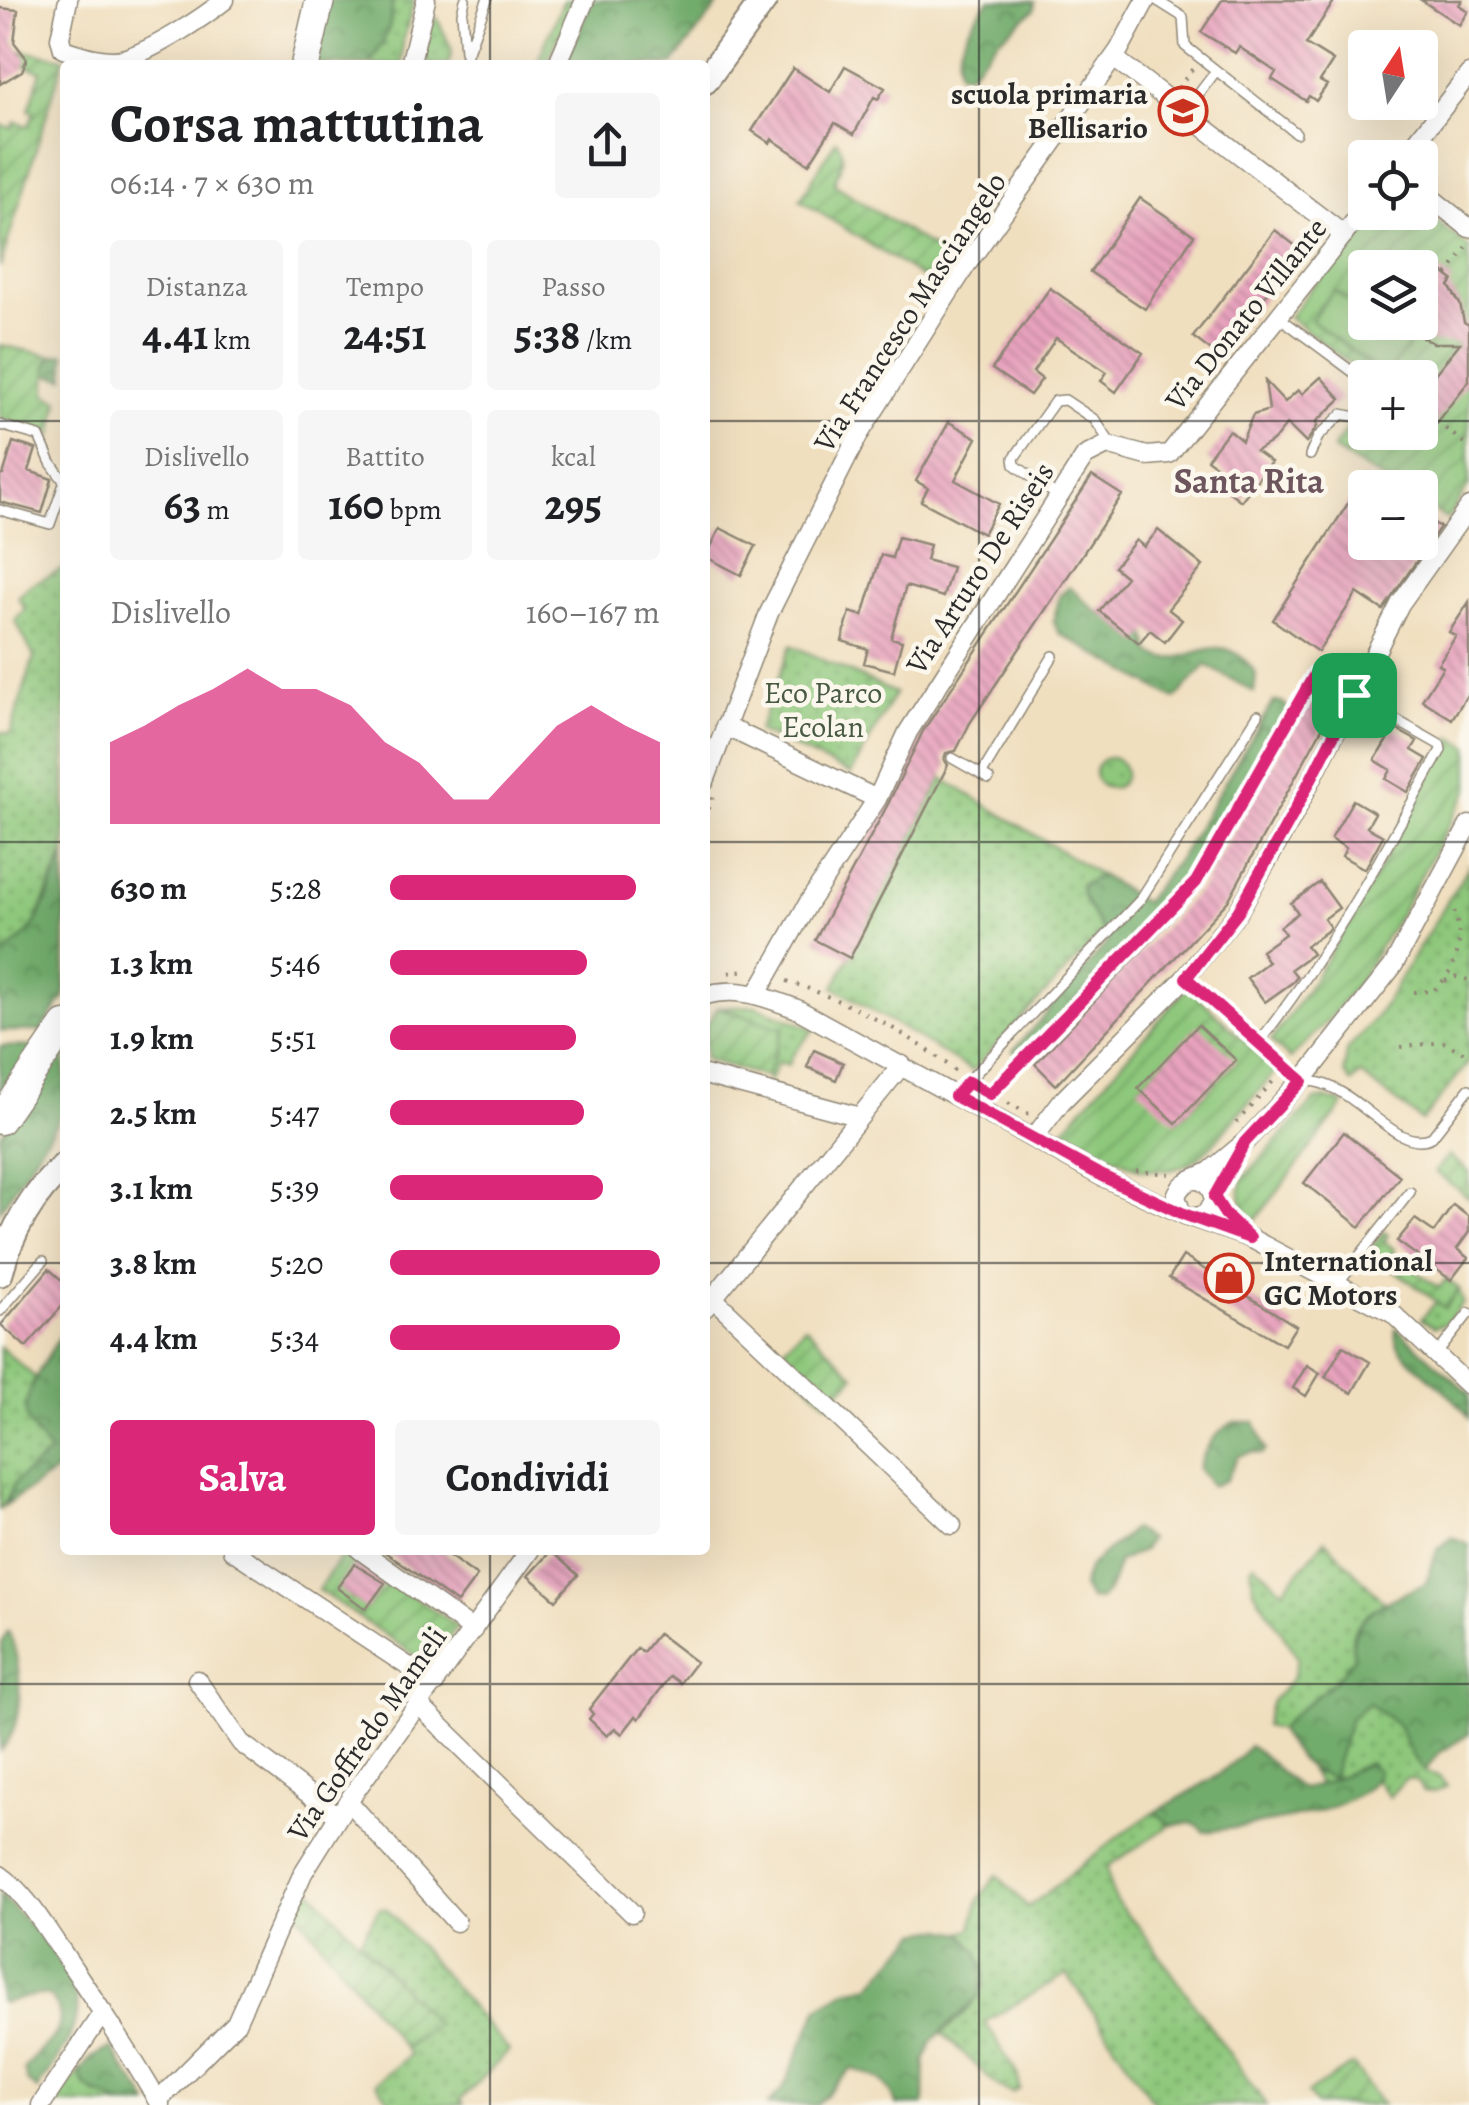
<!DOCTYPE html>
<html lang="it">
<head>
<meta charset="utf-8">
<style>
	:root { --surface:#fff; --page:#f6f6f6; --text:#202124; --muted:#757577; --accent:#db2777 }
	body { margin:0; font-family:Alegreya,serif; background:var(--page); color:var(--text); height:100vh; display:flex; flex-direction:column; font-size:38px; white-space:nowrap }
	* { box-sizing:border-box; margin:0 }
	p { font-size:32px; color:var(--muted) }
	.icon { flex:none; width:55px; height:55px; fill:none; stroke:currentColor; stroke-width:2; stroke-linecap:round; stroke-linejoin:round }
	.map { position:relative; flex:1; overflow:hidden }
	.side { position:absolute; left:60px; top:60px; width:650px; height:1495px; display:flex; flex-direction:column; background:var(--surface); border-radius:10px; box-shadow:0 10px 40px #0002 }
	.side>* { flex:none }
	.needle { width:65px; rotate:12deg }
	.fabs { position:absolute; left:1348px; top:30px; display:grid; gap:20px }
	.fabs a { display:grid; place-items:center; width:90px; height:90px; border-radius:10px; background:var(--surface); box-shadow:0 10px 40px #0002; font-size:50px }
	.pin { position:absolute; display:grid; place-items:center; width:85px; height:85px; color:#fff; margin:-42px; border-radius:20px; box-shadow:0 5px 15px #0006 }
	.round { display:grid; place-items:center; flex:none; width:105px; height:105px; border-radius:10px; background:var(--page) }
	.summary { display:flex; align-items:center; justify-content:space-between; height:170px; padding:0 50px }
	h1 { font-size:55px; font-weight:600; line-height:75px }
	.stats { display:grid; grid-template-columns:repeat(3,1fr); gap:15px; height:170px; padding:10px 50px }
	.stats div { display:grid; align-content:center; border-radius:10px; background:var(--page); text-align:center }
	.stats b { font-size:42px; font-weight:600 }
	.stats small { font-size:28px; font-weight:400 }
	.stats p { font-size:28px }
	.chart { height:280px; padding:20px 50px }
	.chart p { display:flex; justify-content:space-between }
	.chart svg { width:100%; height:180px; margin-top:10px; fill:var(--accent); opacity:.7 }
	.cta { display:flex; gap:20px; margin-top:auto; padding:20px 50px }
	.cta a { flex:1; height:115px; border-radius:10px; background:var(--accent); color:#fff; font-size:40px; font-weight:600; line-height:115px; text-align:center }
	.cta a+a { background:var(--page); color:var(--text) }
	ul { padding:0 50px; list-style:none; font-size:32px }
	li { display:grid; grid-template-columns:160px 120px 1fr; align-items:center; height:75px }
	li i { height:25px; border-radius:12px; background:var(--accent) }
	.map>svg:first-child { display:block }
	.grass { fill:url(#grass-dots); stroke:#5c7a54; stroke-width:2.5 }
	.forest { fill:url(#forest-crowns); stroke:#4e6c4c; stroke-width:2.5 }
	.garden { fill:url(#garden-furrows); stroke:#5c7a54; stroke-width:2.5; fill-rule:evenodd }
	.pitch { fill:#8ec87c; stroke:#5c7a54; stroke-width:2.5 }
	.building { fill:url(#building-back-hatch) }
	.lines { fill:none; stroke-linecap:round; stroke-linejoin:round }
	.lane-casing { stroke:#8e8575; stroke-width:12 }
	.street-casing { stroke:#8e8575; stroke-width:21 }
	.secondary-casing { stroke:#8e8575; stroke-width:29 }
	.primary-casing { stroke:#8e8575; stroke-width:31 }
	.path { stroke:#8e8575; stroke-width:4; stroke-dasharray:2.5 8; stroke-linecap:butt }
	.lane { stroke:#fff; stroke-width:9 }
	.street { stroke:#fff; stroke-width:18 }
	.secondary { stroke:#fff; stroke-width:25 }
	.primary { stroke:#fff; stroke-width:28 }
	.route-casing { stroke:#fff; stroke-width:20 }
	.route { stroke:#db2777; stroke-width:12 }
	.grid { fill:none; stroke:#2b2b2b; stroke-width:2.5; stroke-opacity:0.55 }
	.labels { text-anchor:middle; dominant-baseline:central; stroke-width:9; stroke-linejoin:round; paint-order:stroke }
	.poi-label { font-size:30px; font-weight:bold; fill:#2b2b2b; stroke:#fbf7ec; text-anchor:end }
	.street-label { font-size:30px; fill:#2b2b2b; stroke:#fbf7ec }
	.park-label { font-size:30px; fill:#495a43; stroke:#fbf7ec }
	.quarter-label { font-size:35px; font-weight:bold; fill:#6d555e; stroke:#fbf7ec }
</style>
</head>
<body>
<div class="map">
<svg width="1469" height="2105" viewBox="0 0 1469 2105">
	<defs>
		<pattern id="grass-dots" width="8" height="8" patternUnits="userSpaceOnUse" patternTransform="scale(2.5)"><rect width="8" height="8" fill="#8ec87c"/><path d="M2 2h.1M6 6h.1" fill="none" stroke="#74a366" stroke-width="1.8" stroke-linecap="round"/></pattern>
		<pattern id="forest-crowns" width="20" height="18" patternUnits="userSpaceOnUse" patternTransform="scale(2.5)"><rect width="20" height="18" fill="#72ac6c"/><path d="M2 6a3 3 0 1 1 6 0M12 15a3 3 0 1 1 6 0" fill="none" stroke="#5e8c59"/></pattern>
		<pattern id="garden-furrows" width="10" height="10" patternUnits="userSpaceOnUse" patternTransform="scale(2.5)"><rect width="10" height="10" fill="#8ec87c"/><path d="M-1 1l2-2M0 10L10 0M9 11l2-2" fill="none" stroke="#74a366"/></pattern>
		<pattern id="building-back-hatch" width="6" height="6" patternUnits="userSpaceOnUse" patternTransform="scale(2.5)"><rect width="6" height="6" fill="#e8a3bd"/><path d="M-1 5l2 2M0 0l6 6M5-1l2 2" fill="none" stroke="#bc859a"/></pattern>
	</defs>
	<rect width="100%" height="100%" fill="#fbf7ec"/>
	<filter id="ink" filterUnits="userSpaceOnUse"><feTurbulence type="fractalNoise" baseFrequency=".01" numOctaves="2"/><feDisplacementMap in="SourceGraphic" scale="20" xChannelSelector="R" yChannelSelector="G"/><feConvolveMatrix kernelMatrix="1 2 1 2 8 2 1 2 1" color-interpolation-filters="sRGB"/></filter>
	<filter id="wash" filterUnits="userSpaceOnUse"><feTurbulence type="fractalNoise" baseFrequency=".0048" numOctaves="4" result="noise"/><feDisplacementMap in="SourceGraphic" scale="40" xChannelSelector="R" yChannelSelector="G"/><feGaussianBlur stdDeviation="2.25" result="paint"/><feColorMatrix in="noise" values="0 0 0 0 0 0 0 0 0 0 0 0 0 0 0 0 0 1.4 0 .05"/><feComposite in="paint" operator="in"/></filter>
	<g filter="url(#wash)">
		<rect width="100%" height="100%" fill="#f0dfbf"/>
		<path class="grass" d="M392,0h22l-11,42 -1,23h-33c15,-22 24,-38 23,-65z
			M564,0h13l-32,65h-9z
			M437,18l15,32 -4,15h-18l-6,-9 9,-36z
			M65,568v284l-33,79 -14,14 -18,10v-223l10,2 24,-77 -19,-37 10,-11 -7,-12 12,-12z
			M791,645l104,48 -44,81 -93,-43z
			M1095 773a15 15 0 1 1 30 0a15 15 0 1 1-30 0Z
			M942,778l194,119 -164,174 -138,-84z
			M1469,866v196l-47,59 -62,-47 -8,9 -8,-10 3,-22 32,-38z
			M756,1006l58,23 -22,27 -3,9 -11,-3 -9,20 -3,-5 17,-47 -65,-23z
			M1459,1289l4,14 -17,20 -12,4 -13,-8 16,-18 8,7z
			M0,1347l36,31c-19,39 -3,43 15,75l-35,29 -16,29z
			M1325,1540l60,63c-23,16 -39,22 -31,53 -19,33 -52,46 -75,74l-15,-4 8,-25 21,-23 5,-21 -45,-68 -2,-22 3,-4 29,27z
			M1369,1703l29,23 14,29 13,16 13,5 9,10 -12,6 -12,-1 -7,-11 -10,-2 -17,19 -13,-17 2,-9 -58,14 -10,-14 22,6 19,-60z
			M1155,1812l16,13 -63,41c-2,24 12,44 30,59l128,180h-110l-89,-131 -82,48 33,53 2,14 -8,4 -12,-5 -58,-55c41,-33 58,-56 20,-100l10,-5 7,-28 18,-25 31,32c43,-31 82,-68 127,-95z
			M379,1908l8,1 122,142 -49,49 3,5h-70l-17,-22 33,-28 -5,-7 32,-24 -76,-83z
			M80,2071c3,25 25,21 40,34l-67,-2z"/>
		<path class="forest" d="M325,0h67c1,27 -8,43 -23,65h-59z
			M592,0h130l-50,65h-109z
			M989,0l46,2 -1,8 -35,29 -31,35 -8,-1c-9,-23 14,-55 29,-73z
			M65,354v24l-18,-3v-13l6,-6z
			M1069,587l30,26 47,19 4,20c36,25 67,-36 106,22l-2,18 -48,-27 -31,34 -116,-66 -6,-11 7,-27z
			M1273,702h9l9,8 -32,59 -73,119 -166,170 -7,-7 95,-109 -26,-47 -2,-10 21,-9 43,26 36,-45z
			M65,852v144l-24,35h-41v-76c41,-22 49,-62 65,-103z
			M61,1044h4v65l-65,102v-75z
			M0,1046l39,1 -39,53z
			M65,1327v138l-59,40 9,-23 35,-29c-6,-11 -17,-21 -22,-32 -12,-24 26,-72 37,-94z
			M1396,1328l73,65v25c-18,-28 -48,-43 -68,-68 -6,-7 -6,-14 -5,-22z
			M1234,1422h21l11,28 -4,4 -9,-2 -15,4 -12,24 -14,6 -14,-17c8,-22 15,-35 36,-47z
			M1133,1529l16,10 -7,12 -24,11c-5,16 -6,30 -20,38l-9,-1 -7,-12 7,-21z
			M1453,1537l16,8v189l-30,19 -14,18 -13,-16 -14,-30 -29,-22 -18,14 -19,61c-28,-9 -38,-23 -53,-48 23,-28 56,-41 75,-74 -10,-43 40,-57 72,-73l11,-33z
			M8,1631c15,30 18,95 -8,120l2,-108z
			M1249,1746c22,12 32,31 53,43 26,-4 44,-17 68,-26l8,8c-13,45 -135,55 -174,61 -8,-13 -20,-8 -33,-7l-16,-13c32,-19 71,-37 94,-66z
			M0,1894c28,32 82,74 76,121 -3,27 -26,53 -39,75l-10,-9 -3,-12c13,-21 43,-32 34,-60 -3,-9 -9,-15 -18,-14 -13,0 -27,7 -40,8z
			M943,1929l19,4 16,18 7,23 -6,23 -47,44 -7,21 -1,43h-28c-7,-26 -20,-29 -44,-36l-36,36h-48l16,-18 34,-79 29,-18 24,-5 47,-52z
			M112,2047c7,21 29,37 37,58h-29c-15,-13 -38,-9 -40,-34l11,-13z"/>
		<path class="garden" d="M22,51l42,7 -64,209v-142l13,3 2,-6 14,4 5,-14 -5,-2 12,-39 -15,-5z
			M836,140c13,15 3,27 -2,44l112,73 -18,24 -128,-81z
			M1420,208l49,40v237l-22,34 -27,-17v-14l-24,-1 -63,-38 21,-30 11,8v5h55v-54l-53,-1 -78,-60 79,-104 52,-1zM1365,268h55v54h-55z
			M0,345l53,11 -6,6 -1,33 13,5 -7,36 -20,-10 -32,-6z
			M1451,737l18,9v43l-71,128 -38,62 -32,41 -38,39 -19,-18c70,-95 124,-200 180,-304z
			M1188,987l88,84 -64,74 -21,19 -21,6h-28l-42,-19 -36,-22z
			M718,1007l65,22 -17,48 -61,-18v-31z
			M1325,1098l19,6 -89,117c-14,-12 -16,-24 -13,-42l73,-79z
			M1448,1155l21,17v26l-34,-26z
			M1384,1232l4,3 -4,6 10,8 -2,4 47,35 7,-9 13,10 -14,19 -76,-57z
			M805,1326l50,50 -28,27 -50,-49z
			M345,1550l112,76 -27,39 -112,-75z
			M305,1883l131,141 -32,24 -110,-140z
			M1353,2065l29,40h-66l-9,-12z"/>
		<path class="pitch" d="M1334,290l31,23v9l12,1 31,23 -23,30 -74,-56z"/>
		<g id="blocks">
			<path class="building" d="M1222,0h113l-29,44 27,17 -13,20 7,4 -11,16 -7,-5 -3,5 -34,-22 4,-7 -37,-25 -4,6 -34,-21z
				M1421,0h41l-3,5 9,6 -9,14z
				M0,8l18,2 -4,32 13,17 -5,12 -22,13z
				M845,66l40,22 -7,11 -4,-2 -20,37 -19,-11 -26,41 -37,-25 -2,4 -18,-12 41,-63 37,24z
				M1140,198l54,37 -49,74 -55,-37z
				M1275,230l26,20 -83,106 -25,-19z
				M1440,270l13,10 -4,6 11,18 4,18 5,3v56l-49,62v-70l9,8 31,-38h-27l-39,-21h26v-50l15,3z
				M1050,288l93,65 -27,39 -15,-11 6,-9 -51,-34 -23,34 9,7 -12,16 -38,-26z
				M1321,377l20,22 -25,23 2,3 -12,18 -19,-19 -13,16 -18,11 15,11 -30,39 -19,-15 8,-10 -23,-17 22,-29 13,11 11,-26 16,-5 -4,-29 20,21 13,-12 4,4z
				M949,422l28,16 -22,42 44,24 -16,30 -62,-33 7,-13 -12,-7z
				M13,442l23,7 -7,22 23,8 -10,34 -42,-11v-27h3z
				M1092,476l30,19 -152,228 -14,28 -10,2 -2,6 4,6 -98,193 -35,-18 73,-136 35,-73z
				M1365,477v65h55v-27l20,12 -57,83 -26,-17 -39,59 -45,-32z
				M720,528l36,18 -15,29 -35,-18z
				M1158,530l45,36 -35,43 14,11 -17,22 -15,-12 -11,13 -40,-32 27,-34 -12,-10 22,-27 8,7z
				M898,537l32,8 -4,15 26,7 -9,30 -37,-11 -15,52 11,3 -8,30 -30,-8 4,-14 -26,-8 8,-29 13,4 18,-61 11,3z
				M1469,602v90l-17,27 -30,-19 21,-33 -5,-3 18,-28 -7,-4z
				M1318,685l21,12 -111,204 -172,184 -21,-21 167,-177z
				M1394,728l23,13 -5,9 15,9 -19,33 -22,-13 5,-9 -16,-10z
				M1353,800l22,13 -8,14 16,9 -18,33 -23,-13 4,-8 -15,-9z
				M1320,882l19,26 -15,11 6,8 -3,4 -21,15 6,8 -21,15 6,8 -4,5 -28,20 -18,-24 21,-16 -7,-11 24,-17 -5,-7 18,-14 -7,-10z
				M1198,1025l38,35 -60,63 -38,-35z
				M814,1050l29,13 -7,17 -29,-13z
				M1344,1132l56,44 -40,51 -56,-44z
				M1453,1205l16,12v15l-12,17 11,9 -17,22 -54,-39 18,-22 19,13z
				M1183,1256l113,70 -12,19 -115,-67z
				M49,1269l16,14v20l-39,44 -25,-22z
				M1343,1346l27,16 -18,31 -27,-16z
				M1307,1365l13,8 -14,23 -13,-8z
				M382,1550h59l36,26 -20,27z
				M551,1551l27,24 -22,25 -28,-24z
				M354,1564l31,19 -19,26 -29,-21z
				M658,1633l38,29 -16,21 -10,-7 -31,43 -3,-3 -14,18 -7,-6 -8,8 -18,-17 4,-5 -4,-5 48,-61 6,4z"/>
		</g>
	</g>
	<g filter="url(#ink)">
		<use href="#blocks" fill-opacity="0" stroke="#8e8575" stroke-width="2.5"/>
		<g class="lines">
			<g class="lane-casing">
				<path id="lane" d="M465,0l-3,13 3,39
					M1156,0l27,17 2,29 111,87
					M463,65l24,-65
					M1185,112l31,-41
					M1279,317l86,64
					M0,425l39,11 12,27 13,18
					M1310,455l8,-18 24,-23 23,5
					M1059,497l-44,-32 -1,-7 41,-57 10,-1 30,20 16,24
					M0,510l50,14 15,-43
					M952,758l37,21
					M981,775l72,-119
					M1186,977l115,104c53,-4 92,75 131,56l37,-48
					M956,1094l184,-194 118,-185
					M977,1108l219,-226 119,-208 125,71 1,5c-56,101 -110,201 -182,292
					M1338,1283l72,-91
					M0,1311l43,-50
					M1436,1355l33,-42"/>
			</g>
			<g class="street-casing">
				<path id="street" d="M68,0l-8,38 3,11c18,6 44,15 63,9 29,-9 75,-39 99,-58
					M1114,58l230,177
					M410,65l16,-65
					M557,65l28,-65
					M1404,158l65,-84
					M1420,189l49,39
					M725,726l152,73
					M705,781l64,-168 89,-177 109,-172 152,-214 27,-50
					M757,994l52,-92 68,-103 31,-67 177,-276 22,-11 40,11 22,-2 196,-246
					M705,995c34,-9 60,2 92,14l304,167 84,39 65,23 142,75 77,73
					M705,1075l155,42
					M1033,1139l28,-37 125,-125 52,-65 55,-96 107,-212 69,-97
					M1190,1180l19,-8 36,-30 65,-71 83,-105 76,-141
					M1181,1212l-5,-16c9,-23 34,-21 38,4l-8,14 -10,3
					M713,1298l239,227
					M705,1308l197,-243
					M232,1550l203,134
					M360,1550l113,80
					M197,1680l44,63 97,73
					M419,1705l213,208
					M348,1801l108,121
					M0,1875c24,17 42,47 59,72 35,52 70,104 101,158
					M158,2101l78,-78 67,-150 45,-72 182,-251
					M41,2105l62,-93"/>
			</g>
			<g class="secondary-casing">
				<path id="secondary" d="M705,81l59,-81
					M0,1273c10,-41 34,-81 65,-108"/>
			</g>
			<g class="primary-casing">
				<path id="primary" d="M305,65l15,-65
					M0,1120l65,-95"/>
			</g>
			<path class="path" d="M478,61l12,4
				M1178,88l16,-21
				M1447,275l20,-28
				M1437,422l32,25
				M705,819l9,-24
				M729,973l20,-4
				M787,981c59,20 123,52 171,92
				M1445,981l11,-4 13,3
				M1414,992l19,-1c26,-22 32,-52 20,-83
				M1401,1047l42,-5 24,12 2,-3
				M1008,1103l23,12
				M1236,1123l40,-45
				M1136,1171l35,3"/>
			<use href="#lane" class="lane"/>
			<use href="#street" class="street"/>
			<use href="#secondary" class="secondary"/>
			<use href="#primary" class="primary"/>
		</g>
	</g>
	<g class="lines" filter="url(#ink)">
		<g class="route-casing">
			<path id="route" d="M1315,674l39,21 -62,121 -54,96 -52,66 116,103 -57,61 -31,55 11,17 25,24 -64,-23 -84,-39 -147,-80 13,-14 22,12 206,-212z"/>
		</g>
		<use href="#route" class="route"/>
	</g>
	<path class="grid" d="M490,0v65M979,0v2105M0,421h65M705,421h660M1420,421h49M0,842h65M705,842h764M0,1263h65M705,1263h764M490,1550v555M0,1684h1469"/>
	<defs>
		<g id="school-ring" transform="scale(2.5)"><circle r="9.5" fill="#fbf7ec" stroke="#c8321e" stroke-width="1.5"/><path d="M0-5L7-2L0 1L-7-2ZM-4 1L0 2.5L4 1V4Q0 6-4 4Z" fill="#c8321e"/></g>
		<g id="shop-ring" transform="scale(2.5)"><circle r="9.5" fill="#fbf7ec" stroke="#c8321e" stroke-width="1.5"/><path d="M-5-2.5h2.3a2.7 3.5 0 0 1 5.4 0H5L5.5 6h-11ZM-1.5-2.5h3a1.5 2.3 0 0 0-3 0Z" fill="#c8321e"/></g>
	</defs>
	<g fill-rule="evenodd">
		<use href="#school-ring" x="1183" y="111"/>
		<use href="#shop-ring" x="1229" y="1278"/>
	</g>
	<g class="labels">
		<g class="poi-label">
			<text x="1148" y="94">scuola primaria<tspan x="1148" dy="34">Bellisario</tspan></text>
			<text x="1264" y="1261" text-anchor="start">International<tspan x="1264" dy="34">GC Motors</tspan></text>
		</g>
		<g class="street-label">
			<text transform="translate(910 312) rotate(-57)">Via Francesco Masciangelo</text>
			<text transform="translate(1246 314) rotate(-51)">Via Donato Villante</text>
			<text transform="translate(980 568) rotate(-57)">Via Arturo De Riseis</text>
			<text transform="translate(367 1734) rotate(-55)">Via Goffredo Mameli</text>
		</g>
		<g class="park-label">
			<text x="823" y="693">Eco Parco<tspan x="823" dy="34">Ecolan</tspan></text>
		</g>
		<g class="quarter-label">
			<text x="1249" y="481">Santa Rita</text>
		</g>
	</g>
</svg>
<div class="fabs">
<a><svg class="needle" viewBox="-14 -14 28 28"><path d="M0-13l5 13h-10z" fill="#e53935"/><path d="M0 13l5-13h-10z" fill="#757577"/></svg></a>
<a><svg class="icon" aria-label="locate" viewBox="0 0 24 24"><circle cx="12" cy="12" r="6"/><path d="M12 2v4M12 18v4M2 12h4M18 12h4"/></svg></a>
<a><svg class="icon" aria-label="layers" viewBox="0 0 24 24"><path d="M12 4l9 5-9 5-9-5zM3 14l9 5 9-5"/></svg></a>
<a>+</a>
<a>−</a>
</div>
<div class="pin" style="left:1354px;top:695px;background:#1e9e55"><svg class="icon" aria-label="arrive" viewBox="0 0 24 24"><path d="M6 21V4h12l-3 4 3 4H6"/></svg></div>
<section class="side">
<div class="summary"><div><h1>Corsa mattutina</h1><p>06:14 · 7 × 630 m</p></div><a class="round"><svg class="icon" aria-label="share" viewBox="0 0 24 24"><path d="M12 15V3M7 8l5-5 5 5M5 13v7h14v-7"/></svg></a></div>
<div class="stats">
<div><p>Distanza</p><b>4.41<small> km</small></b></div>
<div><p>Tempo</p><b>24:51</b></div>
<div><p>Passo</p><b>5:38<small> /km</small></b></div>
</div>
<div class="stats">
<div><p>Dislivello</p><b>63<small> m</small></b></div>
<div><p>Battito</p><b>160<small> bpm</small></b></div>
<div><p>kcal</p><b>295</b></div>
</div>
<div class="chart"><p><span>Dislivello</span>160–167 m</p>
<svg viewBox="0 0 160 44" preserveAspectRatio="none"><path d="M0 44V24L10 20L20 15L30 11L40 6L50 11L60 11L70 15L80 24L90 29L100 38L110 38L120 29L130 20L140 15L150 20L160 24V44z"/></svg>
</div>
<ul>
<li><b>630 m</b>5:28<i style="width:91%"></i></li>
<li><b>1.3 km</b>5:46<i style="width:73%"></i></li>
<li><b>1.9 km</b>5:51<i style="width:69%"></i></li>
<li><b>2.5 km</b>5:47<i style="width:72%"></i></li>
<li><b>3.1 km</b>5:39<i style="width:79%"></i></li>
<li><b>3.8 km</b>5:20<i style="width:100%"></i></li>
<li><b>4.4 km</b>5:34<i style="width:85%"></i></li>
</ul>
<div class="cta"><a>Salva</a><a>Condividi</a></div>
</section>
</div>
</body>
</html>
